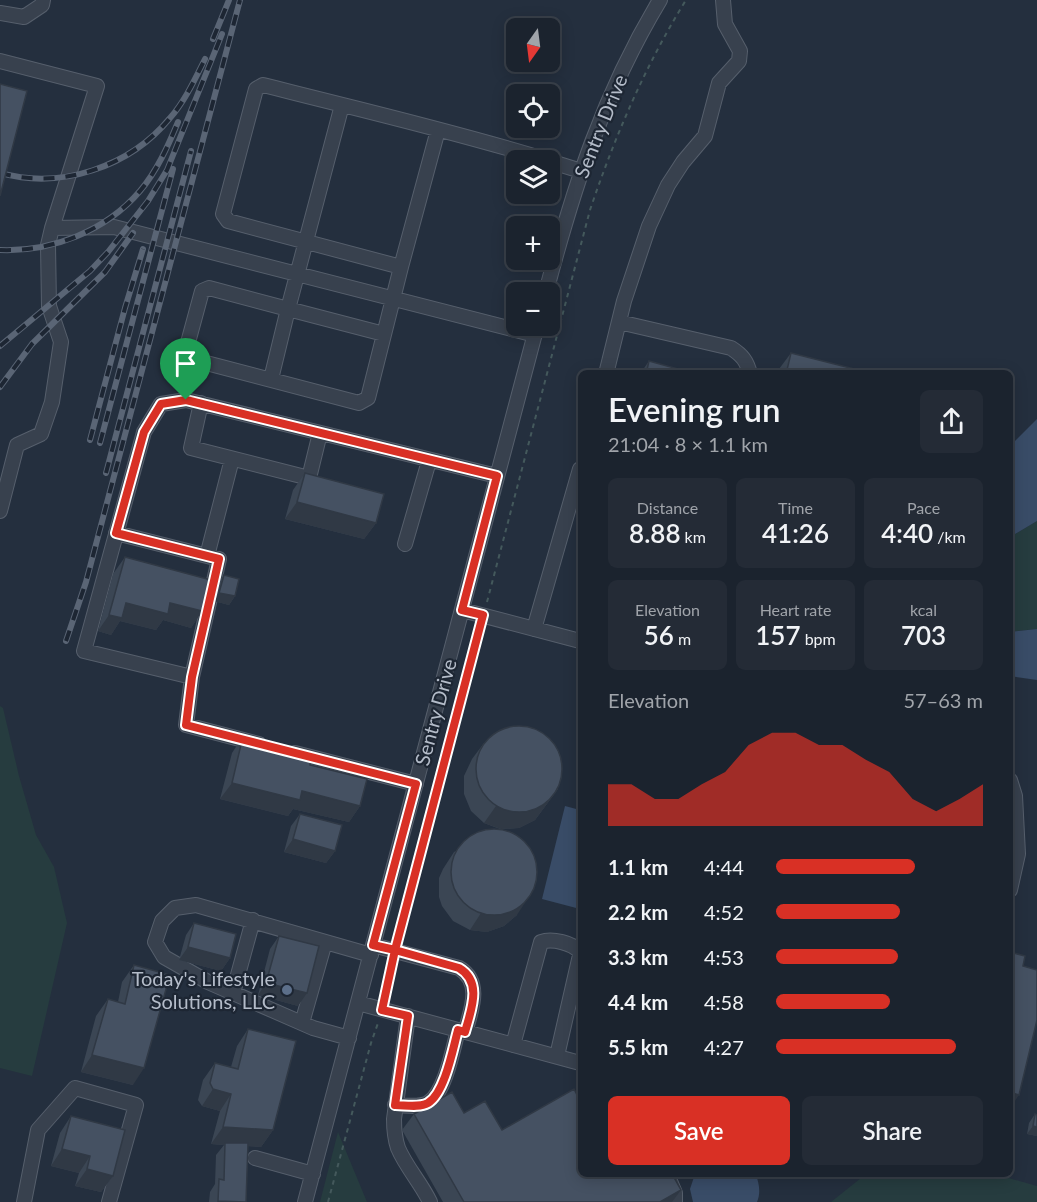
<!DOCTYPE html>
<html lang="en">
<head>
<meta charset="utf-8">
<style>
	:root { --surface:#1b232e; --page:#242b36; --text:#f1f3f6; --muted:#a0a4aa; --line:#39404a; --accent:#d93025 }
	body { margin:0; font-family:Lato,sans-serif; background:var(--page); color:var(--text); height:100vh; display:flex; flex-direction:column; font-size:22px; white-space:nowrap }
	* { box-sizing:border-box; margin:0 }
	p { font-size:20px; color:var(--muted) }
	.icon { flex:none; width:33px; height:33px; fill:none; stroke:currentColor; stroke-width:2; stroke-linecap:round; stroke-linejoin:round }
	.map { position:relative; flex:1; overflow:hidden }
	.details { position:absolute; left:578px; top:370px; width:435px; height:807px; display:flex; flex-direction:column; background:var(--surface); border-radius:9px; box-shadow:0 3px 15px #0003,0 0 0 2px var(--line) }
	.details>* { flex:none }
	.needle { width:39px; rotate:194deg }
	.buttons { position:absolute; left:506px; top:18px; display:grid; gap:12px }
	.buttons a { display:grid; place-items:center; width:54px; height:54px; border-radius:9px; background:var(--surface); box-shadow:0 3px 15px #0003,0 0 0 2px var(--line); font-size:30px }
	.pin { position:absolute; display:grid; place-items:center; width:51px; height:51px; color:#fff; margin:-62px -26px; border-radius:50% 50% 50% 0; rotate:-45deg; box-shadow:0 0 6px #0007 }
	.pin .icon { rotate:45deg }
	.round { display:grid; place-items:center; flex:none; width:63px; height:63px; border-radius:9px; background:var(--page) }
	.summary { display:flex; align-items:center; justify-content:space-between; height:102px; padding:0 30px }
	h1 { font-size:33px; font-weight:600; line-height:45px }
	.figures { display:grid; grid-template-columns:repeat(3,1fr); gap:9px; height:102px; padding:6px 30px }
	.figures div { display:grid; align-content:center; border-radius:9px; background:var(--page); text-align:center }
	.figures b { font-size:26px; font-weight:600 }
	.figures small { font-size:16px; font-weight:400 }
	.figures p { font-size:16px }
	.chart { height:168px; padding:12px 30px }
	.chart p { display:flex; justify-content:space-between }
	.chart svg { width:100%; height:108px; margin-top:6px; fill:var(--accent); opacity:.7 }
	.cta { display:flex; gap:12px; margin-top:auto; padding:12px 30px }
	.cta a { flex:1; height:69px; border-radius:9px; background:var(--accent); color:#fff; font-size:24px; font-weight:600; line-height:69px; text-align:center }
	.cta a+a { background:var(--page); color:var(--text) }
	ul { padding:0 30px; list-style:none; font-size:20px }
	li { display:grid; grid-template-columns:96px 72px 1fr; align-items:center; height:45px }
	li i { height:15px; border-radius:8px; background:var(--accent) }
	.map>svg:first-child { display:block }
	.green { fill:#263c3f }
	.water { fill:#394c67 }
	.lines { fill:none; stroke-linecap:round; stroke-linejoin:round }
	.minor-casing { stroke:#565f6c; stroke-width:16 }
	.path { stroke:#44595c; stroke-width:2; stroke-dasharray:4.5 4.5; stroke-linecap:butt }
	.minor { stroke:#38414e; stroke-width:14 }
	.rail-casing { stroke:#5a6575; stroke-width:6 }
	.rail { stroke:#1d2633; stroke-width:4; stroke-dasharray:11; stroke-linecap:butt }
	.wall { fill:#3b4654 }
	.shaded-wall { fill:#303945 }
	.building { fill:#455162; stroke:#303945; stroke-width:1.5 }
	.route-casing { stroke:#fff; stroke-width:12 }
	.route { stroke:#d93025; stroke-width:8 }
	.service-dot { fill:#5c6f8a; stroke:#1d2633; stroke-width:2 }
	.labels { text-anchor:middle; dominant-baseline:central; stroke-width:4.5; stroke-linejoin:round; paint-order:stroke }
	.street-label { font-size:20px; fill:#b4bcc9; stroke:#1d2633 }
	.poi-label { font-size:20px; fill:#b4bcc9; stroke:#1d2633; text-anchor:end }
</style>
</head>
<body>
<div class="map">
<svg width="1037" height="1202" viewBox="0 0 1037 1202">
	<rect width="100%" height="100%" fill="#242f3e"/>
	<path class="green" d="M1037,521v108l-27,3v-95z
		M0,706l3,2 16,68 17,59 18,32 13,56 -35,153 -32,-8z
		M338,1132l29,70h-47z
		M866,1174l132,1 39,11v16h-206z"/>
	<path class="water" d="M1037,419v102l-27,16v-91z
		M1037,629v51l-27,-4v-44z
		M565,806l15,4v99l-38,-10z
		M695,1174l61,1c3,8 5,18 1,27h-64l-3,-13z"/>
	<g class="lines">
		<g class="minor-casing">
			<path id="minor" d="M0,13l24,4 18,-12 1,-5
				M0,61l97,25 -45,142 -4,17 1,61 12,36 -9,60 -11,32 -24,11 -17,66
				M342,105l-54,204 -79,-21 -7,3 -16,59 5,9 168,44 9,-5 33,-131 -173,-46 -5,-7 33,-125 7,-4c94,24 190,46 284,75
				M549,161l32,10
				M52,228l62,-1 421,108
				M401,267l37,-137
				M546,292c28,-106 57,-197 114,-292
				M619,322l112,26c11,7 16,13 19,26
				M606,374l18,-73 25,-75 19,-41 15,-23 22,-26 14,-53 20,-22 1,-10 -15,-27 -2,-24
				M271,379l17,-70 96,25
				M201,403l-10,45 118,30 11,-45
				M116,533l103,26 -27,118
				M405,544l24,-83
				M207,556l25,-97
				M462,610l118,31
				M534,629l46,-160
				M259,744l-73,-19 6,-48 -108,-26 60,-219 17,-28 25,-4 311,76
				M295,753l121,31
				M1010,780l5,16 3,58 -8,36
				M373,945l86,23c24,14 12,43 6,64
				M233,993l20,-73
				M358,1003l222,60
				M408,1016l-14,103c0,10 1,20 4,29 8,19 23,35 32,54
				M302,1023l23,-81
				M349,1038l-36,-10 -105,-46 -44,-25 -9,-15 7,-21 13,-13 21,-3 175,50
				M513,1045l28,-103c11,-4 32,1 39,10
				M557,1056l23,-101
				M395,1105c10,0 24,3 33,-2 17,-10 25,-54 30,-73
				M255,1158l58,16
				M667,1174l8,19v9
				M24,1202l14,-72 37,-42 61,17 -27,97
				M305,1202l232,-876"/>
		</g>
		<path class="path" d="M487,602l103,-392c25,-74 55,-144 96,-210
			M398,938l82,-310
			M385,997l6,-33
			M328,1202l43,-159 7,-20"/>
		<use href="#minor" class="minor"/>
		<g class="rail-casing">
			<path id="rail" d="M213,39l16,-39
				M0,173c61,17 130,-6 170,-55 15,-17 25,-39 35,-59
				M0,250c52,2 106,-19 140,-59 17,-20 28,-45 38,-69
				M0,346l90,-75 18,-19 40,-51 19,-31 55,-136
				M0,387l32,-43 73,-72 28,-39
				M90,440l35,-132 18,-59
				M100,443l73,-274
				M106,473l85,-322
				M66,641l20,-59 154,-582"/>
		</g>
		<use href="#rail" class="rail"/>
	</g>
	<path class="wall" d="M791,353l83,21h-96l1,-5z
		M649,361l47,13h-56z
		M305,473l71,50 -12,16 -79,-20 8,-29z
		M125,557l77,54 -11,17 -28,-8 -7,10 -36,-9 -9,14 -13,-4 15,-57z
		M224,575l11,21 -6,9 -15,-4 4,-18z
		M243,736l67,29 50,41 -11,16 -56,-13 -5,7 -68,-17 12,-46z
		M484,743l74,46 -23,31 -16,8 -17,1 15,86 -13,11 -17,6 -17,-2 -17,-9 -11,-15 -3,-9v-19l4,-9 11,-17 46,-23 -16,-6 -13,-12 -7,-17v-18l8,-17z
		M300,814l35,37 -9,12 -42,-11 7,-26z
		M194,923l36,35 -9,13 -42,-11 7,-25z
		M279,936l19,70 -40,-11 12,-46z
		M134,965l-1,120 -52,-13 15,-56 12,-17 10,3 4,-20z
		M248,1029l25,101 -12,17 -13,-1 -2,56h-37l1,-10 5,-8 1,-29 8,-10 -13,-1 9,-33 -18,-5 -4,-6 5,-20 12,-17 16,4 6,-21z
		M464,1113l38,17 78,44 92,28h-229l-41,-72 12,-16z
		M1035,1114l2,1v21l-10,-2 2,-11z
		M71,1116l42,60 -12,16 -26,-6 4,-13 -28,-7 9,-33z"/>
	<path class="shaded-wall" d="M297,502l79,21 -12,16 -79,-20z
		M219,593l16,3 -6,9 -15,-4z
		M126,603h44l32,8 -11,17 -28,-8 -7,10 -36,-9 -9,14 -13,-4 11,-16z
		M232,783l70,8 58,15 -11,16 -56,-13 -5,7 -68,-17z
		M558,789l-23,31 -16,8 -18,1 -17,-6 12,-17z
		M293,839l42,12 -9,12 -42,-11z
		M528,898l-11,17 -13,11 -17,6 -17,-2 11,-17z
		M188,947l42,11 -9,13 -42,-11z
		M266,983l41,10 -9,13 -40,-11z
		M92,1055l52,13 -11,17 -52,-13z
		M213,1089l18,5 -11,17 -18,-5z
		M1010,1092l9,3 -9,13z
		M1033,1126l4,1v9l-10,-2z
		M223,1127l50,3 -12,17 -36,-2v-2l-1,2 -13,-1z
		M62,1149l28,7 -11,17 -28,-7z
		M87,1169l26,7 -12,16 -26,-6z
		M681,1190l-9,12h-12z
		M218,1201l28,1h-29z"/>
	<path class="building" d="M0,84l27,7 -27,105z
		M791,353l83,21h-88z
		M649,361l47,13h-50z
		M305,473l79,21 -8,29 -79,-21z
		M125,557l86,23 -9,31 -32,-8 -2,11 -42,-11 -4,15 -13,-3z
		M224,575l15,4 -4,17 -16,-3z
		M476 769a43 43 0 1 1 86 0a43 43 0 1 1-86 0Z
		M243,736l70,17 -3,12 57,14 -7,27 -58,-15 -2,9 -68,-17z
		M300,814l42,11 -7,26 -42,-12z
		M451 872a43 43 0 1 1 86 0a43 43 0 1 1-86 0Z
		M194,923l42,11 -6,24 -42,-11z
		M279,936l40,10 -12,47 -41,-10z
		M1010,952l15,4 -2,10 14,4v50l-18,75 -9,-3z
		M134,965l36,10 -26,93 -52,-13 16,-56 17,5z
		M248,1029l48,12 -23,89 -50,-3 8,-33 -18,-5 -3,-6 5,-20 23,6z
		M574,1089l6,12v73h92l9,16 -21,12h-196l-50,-88 38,-22 12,21 21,-12 17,29z
		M1035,1114l2,1v12l-4,-1z
		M71,1116l54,14 -12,46 -26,-7 3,-13 -28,-7z
		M225,1143h23l-2,59 -28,-1 1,-22 5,1z"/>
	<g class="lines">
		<g class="route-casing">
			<path id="route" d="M186,400l-25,4 -17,28 -28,101 103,26 -27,118 -6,48 230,59 -43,161 22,5 -13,60 26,6 -13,89c10,0 24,3 33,-2 17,-10 25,-55 30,-73l7,2c6,-22 18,-50 -6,-64l-64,-18 88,-335 -21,-5 35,-134 -311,-76"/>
		</g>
		<use href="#route" class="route"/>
	</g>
	<circle class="service-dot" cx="287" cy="990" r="6"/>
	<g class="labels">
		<g class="street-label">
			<text transform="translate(600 126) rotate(-68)">Sentry Drive</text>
			<text transform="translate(435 712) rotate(-75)">Sentry Drive</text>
		</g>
		<g class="poi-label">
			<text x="275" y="978">Today's Lifestyle<tspan x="275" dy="23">Solutions, LLC</tspan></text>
		</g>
	</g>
</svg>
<div class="buttons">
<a><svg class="needle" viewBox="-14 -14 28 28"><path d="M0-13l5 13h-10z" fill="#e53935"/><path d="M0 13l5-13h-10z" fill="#a0a4aa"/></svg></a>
<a><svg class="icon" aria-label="locate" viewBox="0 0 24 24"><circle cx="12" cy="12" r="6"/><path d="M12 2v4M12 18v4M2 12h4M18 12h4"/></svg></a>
<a><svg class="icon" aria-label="layers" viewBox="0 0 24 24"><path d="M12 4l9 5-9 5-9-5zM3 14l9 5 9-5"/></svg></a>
<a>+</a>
<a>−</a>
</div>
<div class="pin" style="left:186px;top:400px;background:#1e9e55"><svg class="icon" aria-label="arrive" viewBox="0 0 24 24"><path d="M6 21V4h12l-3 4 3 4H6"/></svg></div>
<section class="details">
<div class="summary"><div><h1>Evening run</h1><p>21:04 · 8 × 1.1 km</p></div><a class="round"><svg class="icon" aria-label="share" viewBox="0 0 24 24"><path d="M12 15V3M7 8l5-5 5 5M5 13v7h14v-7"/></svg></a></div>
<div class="figures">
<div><p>Distance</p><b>8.88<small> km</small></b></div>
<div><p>Time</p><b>41:26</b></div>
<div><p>Pace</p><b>4:40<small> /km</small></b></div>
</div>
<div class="figures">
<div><p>Elevation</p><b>56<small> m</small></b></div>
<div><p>Heart rate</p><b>157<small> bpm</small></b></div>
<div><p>kcal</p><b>703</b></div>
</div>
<div class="chart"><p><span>Elevation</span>57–63 m</p>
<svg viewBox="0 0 160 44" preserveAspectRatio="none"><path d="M0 44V27L10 27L20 33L30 33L40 27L50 22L60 11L70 6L80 6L90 11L100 11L110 17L120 22L130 33L140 38L150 33L160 27V44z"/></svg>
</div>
<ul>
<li><b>1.1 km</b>4:44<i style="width:67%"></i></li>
<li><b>2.2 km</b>4:52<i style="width:60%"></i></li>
<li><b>3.3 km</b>4:53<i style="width:59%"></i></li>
<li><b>4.4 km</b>4:58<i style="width:55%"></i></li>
<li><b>5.5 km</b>4:27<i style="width:87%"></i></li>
</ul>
<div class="cta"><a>Save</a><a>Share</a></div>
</section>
</div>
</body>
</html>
